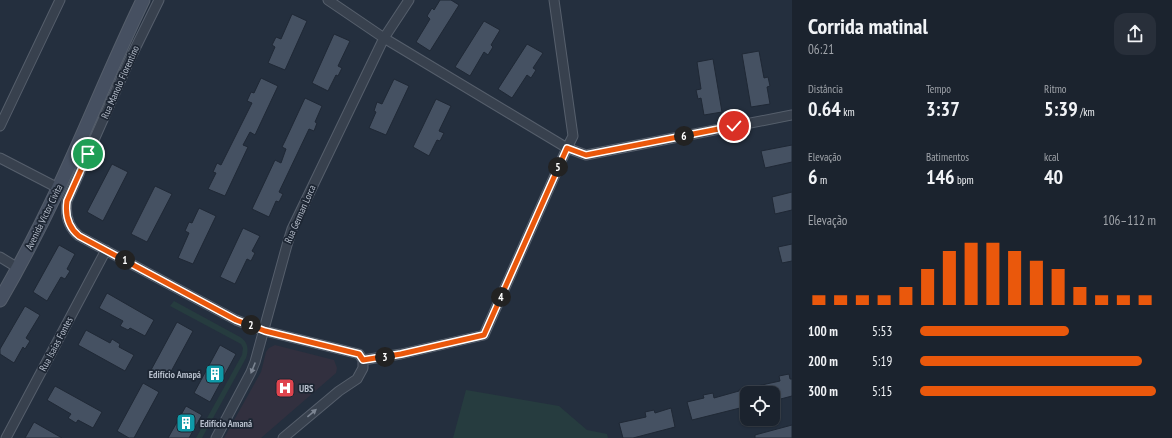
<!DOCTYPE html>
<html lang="pt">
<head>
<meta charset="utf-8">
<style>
	:root { --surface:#1b232e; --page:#282f3a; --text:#f1f3f6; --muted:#a0a4aa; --line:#39404a; --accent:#ea580c }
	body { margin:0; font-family:"PT Sans Narrow",sans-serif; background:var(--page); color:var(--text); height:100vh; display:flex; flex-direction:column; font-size:15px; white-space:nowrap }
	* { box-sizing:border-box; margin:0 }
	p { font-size:13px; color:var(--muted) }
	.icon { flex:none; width:22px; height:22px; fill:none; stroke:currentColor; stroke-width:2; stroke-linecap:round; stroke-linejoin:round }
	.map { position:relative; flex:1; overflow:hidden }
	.sheet { display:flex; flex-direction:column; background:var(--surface); width:380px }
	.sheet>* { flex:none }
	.controls { position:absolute; left:740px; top:386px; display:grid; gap:8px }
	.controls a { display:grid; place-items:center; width:40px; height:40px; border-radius:8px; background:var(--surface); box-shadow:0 1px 3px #0004,0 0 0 1px var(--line); font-size:20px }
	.pin { position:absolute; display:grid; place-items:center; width:34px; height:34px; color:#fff; margin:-17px; border:2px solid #fff; border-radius:50%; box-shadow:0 1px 4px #0007 }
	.km { position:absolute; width:20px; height:20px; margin:-10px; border-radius:50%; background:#222; color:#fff; font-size:11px; line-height:20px; text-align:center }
	.round { display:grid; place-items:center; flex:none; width:42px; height:42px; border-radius:12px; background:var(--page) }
	.summary { display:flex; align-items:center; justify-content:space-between; height:68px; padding:0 16px }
	h1 { font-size:22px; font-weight:700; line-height:30px }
	.stats { display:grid; grid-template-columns:repeat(3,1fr); gap:6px; height:68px; padding:4px 16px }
	.stats div { display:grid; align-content:center }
	.stats b { font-size:20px; font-weight:700 }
	.stats small { font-size:11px; font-weight:400 }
	.stats p { font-size:11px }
	.chart { height:112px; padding:8px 16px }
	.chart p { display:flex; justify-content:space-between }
	.chart svg { width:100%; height:72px; margin-top:4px; stroke:var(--accent); stroke-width:6 }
	ul { padding:0 16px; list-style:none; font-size:13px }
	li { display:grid; grid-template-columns:64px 48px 1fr; align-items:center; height:30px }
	li i { height:10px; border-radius:5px; background:var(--accent) }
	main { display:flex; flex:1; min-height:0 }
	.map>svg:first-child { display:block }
	.medical { fill:#32303f }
	.green { fill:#263c3f }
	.building { fill:#455162; stroke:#1f2835 }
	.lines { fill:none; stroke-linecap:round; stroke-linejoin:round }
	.street-casing { stroke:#565f6c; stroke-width:11 }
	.secondary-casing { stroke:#565f6c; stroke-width:15 }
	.street { stroke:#38414e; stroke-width:9 }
	.secondary { stroke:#465061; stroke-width:13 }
	.oneway { fill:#7c8592 }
	.route-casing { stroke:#fff; stroke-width:8 }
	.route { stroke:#ea580c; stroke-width:5 }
	.labels { text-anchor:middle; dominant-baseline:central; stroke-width:3.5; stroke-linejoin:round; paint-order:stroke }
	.street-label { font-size:10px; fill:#b4bcc9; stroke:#1d2633 }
	.poi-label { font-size:10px; font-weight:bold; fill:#b4bcc9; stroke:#1d2633; text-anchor:start }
</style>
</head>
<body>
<main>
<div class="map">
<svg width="792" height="438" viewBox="0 0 792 438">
	<rect width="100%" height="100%" fill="#242f3e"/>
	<path class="medical" d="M275,345l59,15 3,8 -1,5 -75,65h-37l37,-66 5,-20 3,-4z"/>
	<path class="green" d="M174,301l66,36c8,5 9,12 6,21l-44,80h-6l46,-83 1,-7 -2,-4 -71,-38z
		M466,390l93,16 28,24 20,4 1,4h-155z"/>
	<path class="building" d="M440,0h11l8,5 -29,46 -14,-9 14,-23 -3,-3 5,-8 2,2z
		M292,14l15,7 -22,49 -17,-7 7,-16 -3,-2 4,-8 5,2z
		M484,21l16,9 -9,15 2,2 -5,8 -4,-3 -14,24 -15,-9z
		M334,34l16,7 -12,25 4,2 -4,8 -2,-1 -8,16 -16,-8z
		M527,44l16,9 -10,15 3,2 -5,8 -4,-3 -15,23 -14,-9z
		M759,51l5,27 4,-1 2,9 -3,1 3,17 -19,3 -9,-53z
		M713,59l9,53 -18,3 -3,-17 -3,1 -2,-9 5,-1 -4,-27z
		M261,78l17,8 -23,49 -5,-3 -7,13 5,2 -23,49 -17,-7 8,-16 -3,-1 4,-9 4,2 31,-62 -5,-2 4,-9 3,1z
		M394,79l15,7 -23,49 -17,-7 7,-16 -2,-1 3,-9 5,2z
		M305,98l17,8 -7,16 2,1 -3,8 -5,-2 -30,63 4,2 -4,8 -3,-1 -7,16 -17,-8 23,-49 6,3 5,-14 -4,-2 3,-6z
		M436,99l15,7 -12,25 5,2 -4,8 -3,-1 -8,16 -16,-9z
		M792,145v17l-27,6 -4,-17z
		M112,164l16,8 -25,49 -16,-9z
		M155,186l17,8 -25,48 -16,-8z
		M792,192v18l-17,4 -3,-17z
		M199,208l17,8 -23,48 -15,-6 11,-25 -4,-2 4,-9 3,1z
		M243,228l17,8 -8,15 3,2 -4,8 -4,-2 -12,25 -15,-7z
		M792,244v17l-10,2 -4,-16z
		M59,245l16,9 -8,15 3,2 -5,8 -4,-2 -14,24 -14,-9z
		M107,293l47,27 -9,16 -15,-8 -2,2 -8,-4 3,-5 -24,-13z
		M25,306l15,9 -14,23 4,3 -5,8 -2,-2 -9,16 -14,-9v-5z
		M177,322l16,9 -26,48 -16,-9z
		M86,330l24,13 2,-4 8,5 -1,3 15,8 -9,16 -47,-26z
		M220,345l16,9 -26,48 -16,-9z
		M789,374l1,5h2v17l-19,5v-8h-31l2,14 -52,13 -5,-18 17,-4 -1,-3 10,-2 1,5 25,-7v-1l41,-9 -1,-5z
		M143,383l16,9 -25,46h-5l-12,-7z
		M55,386l47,26 -9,16 -15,-8 -2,3 -8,-5 3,-4 -24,-14z
		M186,406l16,9 -13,23h-21z
		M671,408l4,19 -42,11h-10l-4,-15 27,-6 -1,-5 9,-2 1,3z
		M34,422l28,16h-37z
		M792,425v13h-37v-3z"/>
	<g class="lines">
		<g class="street-casing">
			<path id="street" d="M159,0l-30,61 -62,140c-2,14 1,26 12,35l157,84 29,11 94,23 4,6v8l-6,11 -18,12 -56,47
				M328,0l56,38 183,110 19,7 206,-40
				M0,126l60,-126
				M0,158l58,30
				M0,257l18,11
				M363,360l38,-6 83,-19 83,-187 6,-12 -19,-136
				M6,438l100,-188
				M216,438l35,-66 4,-10 32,-117 5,-16 92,-191 25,-38"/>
		</g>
		<g class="secondary-casing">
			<path id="secondary" d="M0,300c21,-36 40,-73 58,-111 29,-62 55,-127 85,-189"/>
		</g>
		<use href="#street" class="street"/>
		<use href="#secondary" class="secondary"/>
	</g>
	<defs><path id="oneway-solid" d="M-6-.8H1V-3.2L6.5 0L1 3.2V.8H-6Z"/></defs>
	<g class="oneway">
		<use href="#oneway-solid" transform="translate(253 368) rotate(112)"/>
		<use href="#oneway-solid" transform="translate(312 413) rotate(-40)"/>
	</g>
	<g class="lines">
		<g class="route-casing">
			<path id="route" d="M88,154l-21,47c-2,14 1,26 12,35l157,84 29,11 94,23 4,6 38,-6 83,-19 83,-187 19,7 148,-29"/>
		</g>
		<use href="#route" class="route"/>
	</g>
	<defs>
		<g id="building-square" transform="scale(1)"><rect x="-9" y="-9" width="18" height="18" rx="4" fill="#0f9aa8" stroke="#1d2633"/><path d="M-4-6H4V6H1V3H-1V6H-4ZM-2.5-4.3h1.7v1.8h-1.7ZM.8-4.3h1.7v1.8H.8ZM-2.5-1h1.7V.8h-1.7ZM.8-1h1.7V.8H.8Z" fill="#fff"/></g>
		<g id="hospital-square" transform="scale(1)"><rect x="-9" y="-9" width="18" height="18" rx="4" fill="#e0444e" stroke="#1d2633"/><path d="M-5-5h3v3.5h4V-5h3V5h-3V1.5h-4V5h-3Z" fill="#fff"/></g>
	</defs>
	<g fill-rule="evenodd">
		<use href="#building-square" x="215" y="374"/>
		<use href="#hospital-square" x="285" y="388"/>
		<use href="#building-square" x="186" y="423"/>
	</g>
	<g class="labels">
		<g class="street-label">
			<text transform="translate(120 82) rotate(-66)">Rua Manolo Florentino</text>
			<text transform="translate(300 214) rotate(-66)">Rua German Lorca</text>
			<text transform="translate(44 217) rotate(-64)">Avenida Victor Civita</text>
			<text transform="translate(56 344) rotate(-62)">Rua Isaias Fontes</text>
		</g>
		<g class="poi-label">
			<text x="201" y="374" text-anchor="end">Edifício Amapá</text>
			<text x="299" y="388">UBS</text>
			<text x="200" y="423">Edifício Amaná</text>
		</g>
	</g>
</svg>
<div class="controls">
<a><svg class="icon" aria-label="locate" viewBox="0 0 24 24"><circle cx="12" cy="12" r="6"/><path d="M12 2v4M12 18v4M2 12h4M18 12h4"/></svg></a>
</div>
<div class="pin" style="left:88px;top:154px;background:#1e9e55"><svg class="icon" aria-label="arrive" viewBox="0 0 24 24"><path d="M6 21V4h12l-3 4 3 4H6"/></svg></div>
<div class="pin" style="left:734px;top:126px;background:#d93025"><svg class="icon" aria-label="check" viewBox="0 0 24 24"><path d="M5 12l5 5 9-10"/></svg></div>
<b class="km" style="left:125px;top:260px">1</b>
<b class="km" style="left:251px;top:325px">2</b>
<b class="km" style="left:385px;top:357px">3</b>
<b class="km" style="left:501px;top:297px">4</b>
<b class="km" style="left:558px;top:167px">5</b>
<b class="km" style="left:684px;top:136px">6</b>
</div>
<section class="sheet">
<div class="summary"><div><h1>Corrida matinal</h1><p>06:21</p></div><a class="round"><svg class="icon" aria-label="share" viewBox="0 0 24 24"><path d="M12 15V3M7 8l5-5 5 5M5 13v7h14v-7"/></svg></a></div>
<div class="stats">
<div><p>Distância</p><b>0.64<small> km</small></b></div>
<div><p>Tempo</p><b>3:37</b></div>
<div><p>Ritmo</p><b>5:39<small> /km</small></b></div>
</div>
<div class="stats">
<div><p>Elevação</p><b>6<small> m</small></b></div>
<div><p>Batimentos</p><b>146<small> bpm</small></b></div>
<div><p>kcal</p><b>40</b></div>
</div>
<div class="chart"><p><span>Elevação</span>106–112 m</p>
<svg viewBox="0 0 160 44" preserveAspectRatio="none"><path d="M5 44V38M15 44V38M25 44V38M35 44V38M45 44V33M55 44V22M65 44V11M75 44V6M85 44V6M95 44V11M105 44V17M115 44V22M125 44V33M135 44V38M145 44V38M155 44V38"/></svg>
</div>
<ul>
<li><b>100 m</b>5:53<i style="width:63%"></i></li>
<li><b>200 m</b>5:19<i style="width:94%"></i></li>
<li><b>300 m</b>5:15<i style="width:100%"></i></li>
</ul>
</section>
</main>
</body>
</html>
